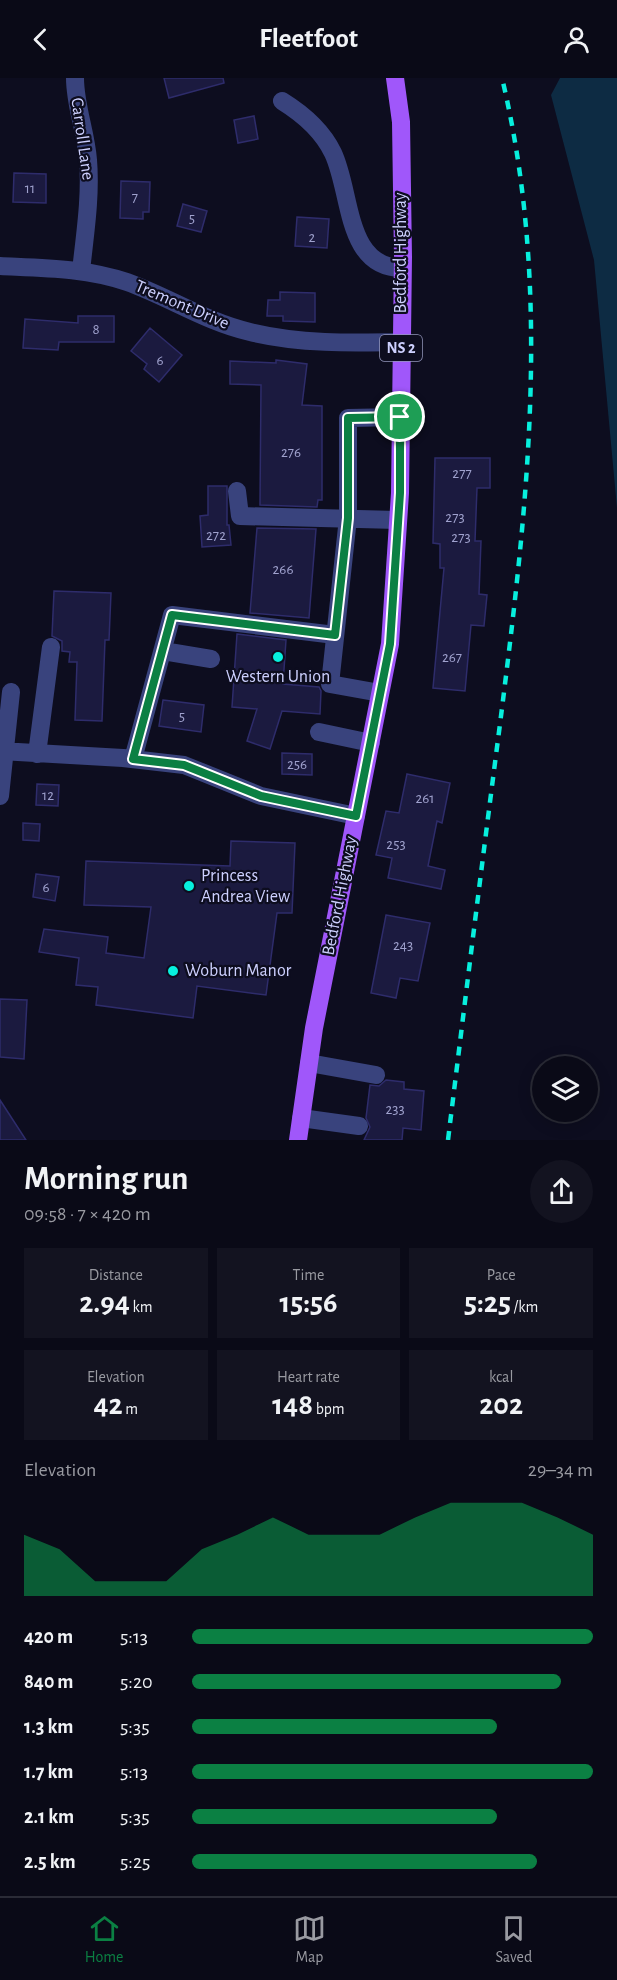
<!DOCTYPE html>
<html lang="en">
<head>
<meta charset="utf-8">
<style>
	:root { --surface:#0a0a17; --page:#131320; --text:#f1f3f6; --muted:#999aa1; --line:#2a2b36; --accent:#0b8043 }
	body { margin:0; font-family:"Alegreya Sans",sans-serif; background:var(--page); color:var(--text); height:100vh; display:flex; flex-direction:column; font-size:22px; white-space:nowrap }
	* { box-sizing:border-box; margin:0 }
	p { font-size:20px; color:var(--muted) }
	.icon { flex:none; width:33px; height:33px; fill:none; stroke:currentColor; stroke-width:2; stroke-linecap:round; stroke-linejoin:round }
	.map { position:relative; height:1062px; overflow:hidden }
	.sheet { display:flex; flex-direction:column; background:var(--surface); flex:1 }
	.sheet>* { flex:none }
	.buttons { position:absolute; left:532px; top:978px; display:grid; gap:12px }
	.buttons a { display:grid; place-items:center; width:66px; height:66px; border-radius:50%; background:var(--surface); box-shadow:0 3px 15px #0003,0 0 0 2px var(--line); font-size:30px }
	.pin { position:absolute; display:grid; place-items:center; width:51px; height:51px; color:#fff; margin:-26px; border:3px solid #fff; border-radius:50%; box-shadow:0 2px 6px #0007 }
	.round { display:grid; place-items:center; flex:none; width:63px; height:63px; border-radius:32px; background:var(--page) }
	.overview { display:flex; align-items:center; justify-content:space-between; height:102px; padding:0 24px }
	h1 { font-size:33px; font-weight:700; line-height:45px }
	.metrics { display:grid; grid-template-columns:repeat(3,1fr); gap:9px; height:102px; padding:6px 24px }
	.metrics div { display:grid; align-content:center; border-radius:0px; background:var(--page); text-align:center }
	.metrics b { font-size:30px; font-weight:700 }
	.metrics small { font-size:16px; font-weight:400 }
	.metrics p { font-size:16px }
	.chart { height:168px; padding:12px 24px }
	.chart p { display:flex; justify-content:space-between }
	.chart svg { width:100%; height:108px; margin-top:6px; fill:var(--accent); opacity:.7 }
	ul { padding:0 24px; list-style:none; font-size:20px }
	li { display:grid; grid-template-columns:96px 72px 1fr; align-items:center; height:45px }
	li i { height:15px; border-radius:8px; background:var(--accent) }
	header { display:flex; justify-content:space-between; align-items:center; height:78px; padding:0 24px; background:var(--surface); font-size:27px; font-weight:700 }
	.dock { display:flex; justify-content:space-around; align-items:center; height:84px; border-top:2px solid var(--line); background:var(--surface); font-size:16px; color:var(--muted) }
	.dock a { display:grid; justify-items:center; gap:3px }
	.dock .on { color:var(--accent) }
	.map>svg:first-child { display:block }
	.water { fill:#0d2b43 }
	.building { fill:#1b1a3f; stroke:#2e2c6b; stroke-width:1.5 }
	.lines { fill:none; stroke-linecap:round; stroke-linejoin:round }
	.minor { stroke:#39437d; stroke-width:18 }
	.major { stroke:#a057fa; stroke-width:18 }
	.rail { stroke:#07efdd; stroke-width:4.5; stroke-dasharray:9 8; stroke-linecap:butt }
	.route-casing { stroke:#fff; stroke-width:12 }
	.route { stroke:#0b8043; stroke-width:8 }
	.poi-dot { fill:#07efdd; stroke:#0d0d1f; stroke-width:2 }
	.labels { text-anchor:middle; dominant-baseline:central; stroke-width:4.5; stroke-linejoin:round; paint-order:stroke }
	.number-label { font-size:15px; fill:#a0a2ce }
	.shield { fill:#0d0d1f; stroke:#9396bb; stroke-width:1.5 }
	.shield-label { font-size:16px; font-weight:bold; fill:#cdd0fe }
	.street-label { font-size:18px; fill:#cdd0fe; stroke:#0d0d1f }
	.poi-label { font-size:18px; fill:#cdd0fe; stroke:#0d0d1f; text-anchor:start }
</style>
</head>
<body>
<header><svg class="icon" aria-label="back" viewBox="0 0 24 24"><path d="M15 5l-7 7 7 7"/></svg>Fleetfoot<svg class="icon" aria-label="person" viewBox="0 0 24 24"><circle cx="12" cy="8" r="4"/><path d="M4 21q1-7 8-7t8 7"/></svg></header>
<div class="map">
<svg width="617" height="1062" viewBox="0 0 617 1062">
	<rect width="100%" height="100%" fill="#0d0d1f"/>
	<path class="water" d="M560,0h57v430l-23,-248 -43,-165z"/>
	<path class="building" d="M164,0h59l1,5 -55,15z
		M254,38l4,23 -20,4 -4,-23z
		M14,95l32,1v29l-33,-1z
		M121,103l29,1 -1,30h-6v7l-23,-1z
		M183,126l24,7 -6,21 -24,-6z
		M297,139l32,2 -2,29 -32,-2z
		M280,214l35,1v29l-32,-1v-5h-16l1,-16h12z
		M78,238h36v26h-55l-1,8 -35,-2 2,-29 53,4z
		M150,250l32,27 -23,27 -15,-13 3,-5 -16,-13z
		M276,282l31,4 -5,41 20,1v94h-4l-1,7 -57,-2 1,-120 -31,-1v-23l46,2z
		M435,380h55v30h-13l-2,53h6l-2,53 8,1 -3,31 -13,-1 -6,66 -32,-3 11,-120h-4v-24l-7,-1z
		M208,408h19v39h2l2,20 -29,2 -2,-31 8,-1z
		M257,450l59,1 -7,89 -59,-5z
		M54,513l57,2 -2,47h-4l-3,81 -27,-1 2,-58h-8l1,-10 -8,-1v-10l-10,-5z
		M237,556l49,6 -3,44 36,3 2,4 -1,23 -38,-3 -12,38 -23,-8 10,-32 -25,-2z
		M163,622l41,5 -3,27 -42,-6z
		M282,675l30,1v21l-30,-1z
		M407,696l43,9 -8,40 -5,-2 -9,45 17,4 -4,19 -53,-11 4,-20 -16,-3 10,-44 13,2z
		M37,706l22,1 -1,21 -22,-1z
		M23,745l17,1 -1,17 -16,-1z
		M231,763l64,2 -3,70h-15l-11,82 -69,-9 -4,32 -97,-13 2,-18 -22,-2 3,-27 -40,-6 5,-23 64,8 -2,16 38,5 7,-51 -67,-2 2,-44 144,5z
		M36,796l23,3 -4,24 -22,-4z
		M386,837l44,8 -12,58 -18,-3 -4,20 -25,-5z
		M0,921l27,1 -3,59 -24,-2z
		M386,1002l18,2v7l20,2 -3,39 -18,-2 -1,12h-38l6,-13 -4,-9 4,-33 9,1z
		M0,1022l26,40h-26z"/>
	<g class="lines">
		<path class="minor" d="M75,0c0,28 11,54 13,82 3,36 -3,74 -7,111
			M282,23c21,13 40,29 51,52 19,40 12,115 69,115
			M0,188c43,2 86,2 127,16 42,15 79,40 123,50 49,12 100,11 151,10
			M237,413l3,25 157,4
			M163,573l48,8
			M380,615l-50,-9 18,-166v-100l52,-1
			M319,654l52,11
			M0,673l123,7 61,7 77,31 95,20
			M37,676l14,-107
			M133,681l39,-144 163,20
			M0,718l11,-104
			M309,985l67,12
			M301,1040l58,8"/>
		<path class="major" d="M298,1062l16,-112 76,-384 10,-151 3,-236 -2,-135 -6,-44"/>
		<path class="rail" d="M448,1062c17,-139 34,-277 52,-416 27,-215 53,-432 2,-646"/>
	</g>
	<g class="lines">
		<g class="route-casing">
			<path id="route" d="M400,339v76l-10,151 -34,172 -95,-20 -77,-31 -51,-6 39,-144 163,20 13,-117v-100z"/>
		</g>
		<use href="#route" class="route"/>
	</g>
	<g class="poi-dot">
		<circle cx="278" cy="579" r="6"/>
		<circle cx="189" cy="808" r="6"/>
		<circle cx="173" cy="893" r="6"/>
	</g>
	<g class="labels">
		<g class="number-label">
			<text x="30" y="110">11</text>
			<text x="135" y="119">7</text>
			<text x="192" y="140">5</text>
			<text x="312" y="159">2</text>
			<text x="96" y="251">8</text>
			<text x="160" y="282">6</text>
			<text x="291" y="374">276</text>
			<text x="462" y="395">277</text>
			<text x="455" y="439">273</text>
			<text x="216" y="457">272</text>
			<text x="461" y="459">273</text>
			<text x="283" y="491">266</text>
			<text x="452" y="579">267</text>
			<text x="182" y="638">5</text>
			<text x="297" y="686">256</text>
			<text x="48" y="717">12</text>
			<text x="425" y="720">261</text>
			<text x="396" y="766">253</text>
			<text x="46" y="809">6</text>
			<text x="403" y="867">243</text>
			<text x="395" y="1031">233</text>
		</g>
		<rect class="shield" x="380" y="257" width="42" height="26" rx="4.5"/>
		<g class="shield-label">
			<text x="401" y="270">NS 2</text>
		</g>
		<g class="street-label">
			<text transform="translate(82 61) rotate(82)">Carroll Lane</text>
			<text transform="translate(401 175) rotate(-90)">Bedford Highway</text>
			<text transform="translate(182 227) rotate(23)">Tremont Drive</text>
			<text transform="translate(340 818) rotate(-79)">Bedford Highway</text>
		</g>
		<g class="poi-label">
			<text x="278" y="599" text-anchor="middle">Western Union</text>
			<text x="201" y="798">Princess<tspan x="201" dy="21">Andrea View</tspan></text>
			<text x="185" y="893">Woburn Manor</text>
		</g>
	</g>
</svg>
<div class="buttons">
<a><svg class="icon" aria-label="layers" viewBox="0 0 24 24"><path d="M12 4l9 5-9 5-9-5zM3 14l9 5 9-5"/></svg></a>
</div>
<div class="pin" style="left:400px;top:339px;background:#1e9e55"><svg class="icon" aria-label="arrive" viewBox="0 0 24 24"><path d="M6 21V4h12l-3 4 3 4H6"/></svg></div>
</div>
<section class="sheet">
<div class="overview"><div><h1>Morning run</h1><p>09:58 · 7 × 420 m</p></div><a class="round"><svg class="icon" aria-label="share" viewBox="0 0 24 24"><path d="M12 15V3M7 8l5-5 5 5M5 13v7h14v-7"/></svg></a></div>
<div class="metrics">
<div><p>Distance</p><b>2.94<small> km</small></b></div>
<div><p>Time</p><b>15:56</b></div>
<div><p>Pace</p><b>5:25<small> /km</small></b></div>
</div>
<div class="metrics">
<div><p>Elevation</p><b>42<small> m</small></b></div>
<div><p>Heart rate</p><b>148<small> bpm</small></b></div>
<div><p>kcal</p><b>202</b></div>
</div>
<div class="chart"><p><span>Elevation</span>29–34 m</p>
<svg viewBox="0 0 160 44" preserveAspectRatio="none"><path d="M0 44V19L10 25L20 38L30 38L40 38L50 25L60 19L70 12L80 19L90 19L100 19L110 12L120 6L130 6L140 6L150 12L160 19V44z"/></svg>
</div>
<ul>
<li><b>420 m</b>5:13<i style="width:100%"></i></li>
<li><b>840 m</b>5:20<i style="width:92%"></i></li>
<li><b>1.3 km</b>5:35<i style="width:76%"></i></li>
<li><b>1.7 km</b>5:13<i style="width:100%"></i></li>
<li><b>2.1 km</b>5:35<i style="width:76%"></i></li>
<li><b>2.5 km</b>5:25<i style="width:86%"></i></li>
</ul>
</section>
<nav class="dock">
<a class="on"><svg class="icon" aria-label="home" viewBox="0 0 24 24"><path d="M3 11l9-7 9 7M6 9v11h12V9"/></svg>Home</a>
<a><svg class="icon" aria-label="map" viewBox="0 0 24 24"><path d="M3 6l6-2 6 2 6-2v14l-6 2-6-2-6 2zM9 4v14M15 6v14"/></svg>Map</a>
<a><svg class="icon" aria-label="saved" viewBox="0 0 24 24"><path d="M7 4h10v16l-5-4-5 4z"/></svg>Saved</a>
</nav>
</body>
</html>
